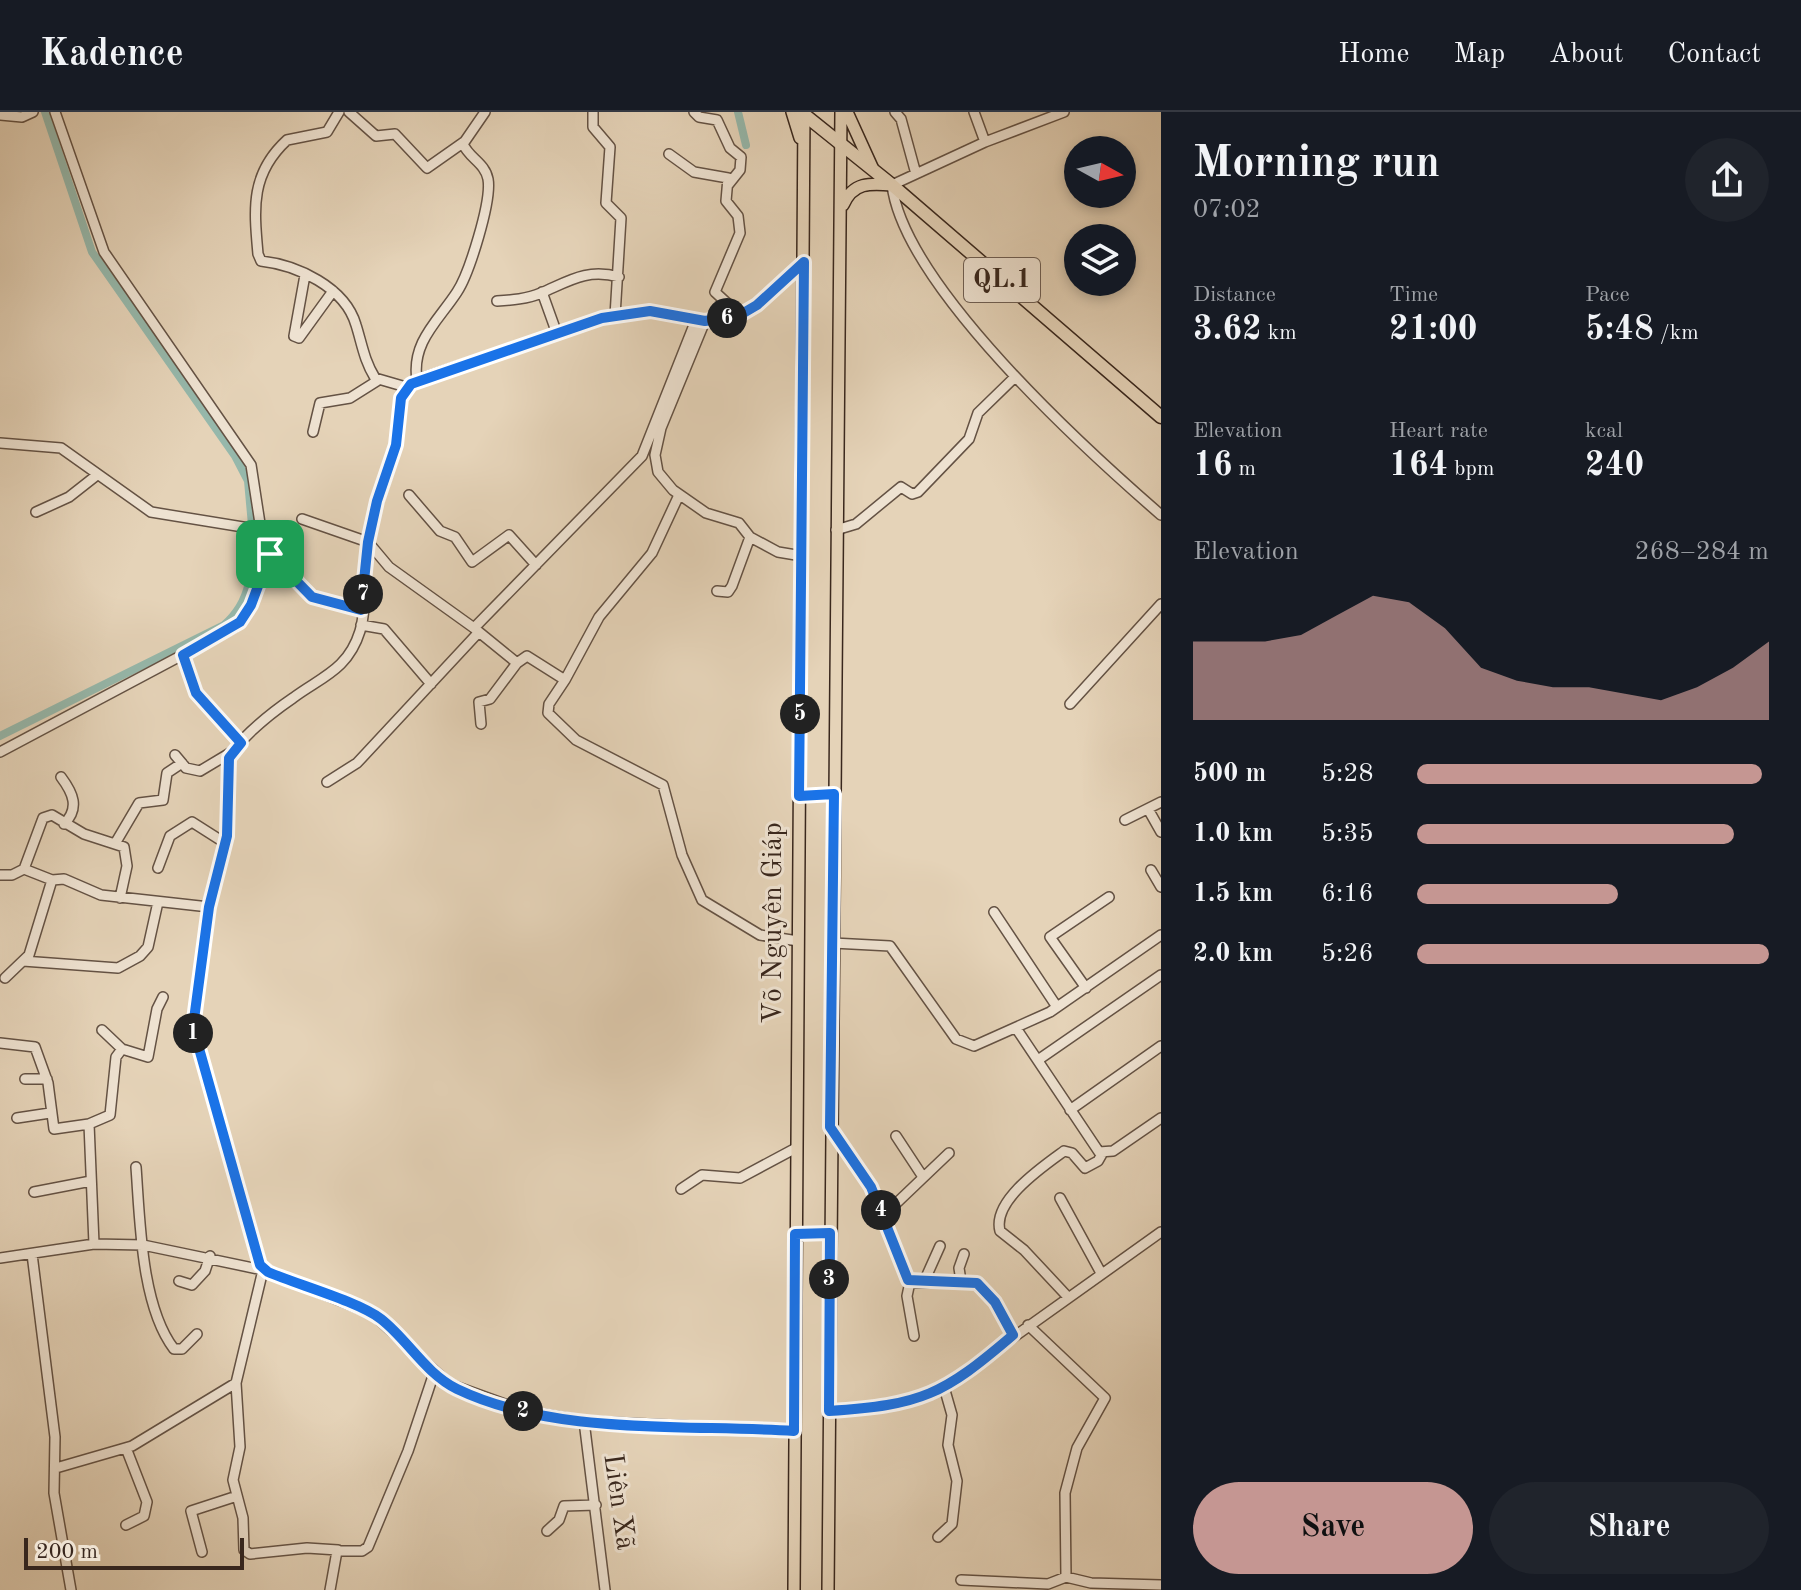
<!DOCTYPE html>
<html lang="en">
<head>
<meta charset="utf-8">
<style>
	:root { --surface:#171b24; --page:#20242c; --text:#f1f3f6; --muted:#9ea1a6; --line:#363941; --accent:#c59692 }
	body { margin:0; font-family:"Old Standard TT",serif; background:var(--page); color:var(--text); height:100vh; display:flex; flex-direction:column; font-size:30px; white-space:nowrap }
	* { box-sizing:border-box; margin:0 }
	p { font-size:26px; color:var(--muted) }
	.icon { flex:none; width:44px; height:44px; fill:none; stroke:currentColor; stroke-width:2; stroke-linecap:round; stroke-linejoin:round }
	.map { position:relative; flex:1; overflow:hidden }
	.panel { display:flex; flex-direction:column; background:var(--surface); width:640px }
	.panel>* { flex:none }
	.needle { width:52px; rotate:98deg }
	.buttons { position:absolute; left:1064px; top:24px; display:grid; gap:16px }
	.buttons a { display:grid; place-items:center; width:72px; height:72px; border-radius:50%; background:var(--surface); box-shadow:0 4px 12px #0003; font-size:40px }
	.scale { position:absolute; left:24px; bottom:20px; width:220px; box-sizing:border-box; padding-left:8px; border:4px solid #39271d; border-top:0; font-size:22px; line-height:28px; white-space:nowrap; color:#39271d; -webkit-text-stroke:6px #eee2d1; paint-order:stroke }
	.pin { position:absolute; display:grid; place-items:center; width:68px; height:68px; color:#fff; margin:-34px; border-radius:16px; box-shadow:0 4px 12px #0006 }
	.km { position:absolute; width:40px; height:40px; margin:-20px; border-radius:50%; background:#222; color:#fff; font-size:22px; line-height:40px; text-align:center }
	.round { display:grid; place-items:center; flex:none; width:84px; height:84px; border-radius:42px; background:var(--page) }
	.head { display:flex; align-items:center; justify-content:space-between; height:136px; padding:0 32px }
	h1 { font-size:44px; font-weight:600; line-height:60px }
	.stats { display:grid; grid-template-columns:repeat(3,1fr); gap:12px; height:136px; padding:8px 32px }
	.stats div { display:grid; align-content:center }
	.stats b { font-size:34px; font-weight:600 }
	.stats small { font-size:22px; font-weight:400 }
	.stats p { font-size:22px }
	.chart { height:224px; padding:16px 32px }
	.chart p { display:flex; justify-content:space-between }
	.chart svg { width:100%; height:144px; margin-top:8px; fill:var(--accent); opacity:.7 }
	.action { display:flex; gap:16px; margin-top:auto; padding:16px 32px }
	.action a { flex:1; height:92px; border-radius:48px; background:var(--accent); color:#111; font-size:32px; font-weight:600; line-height:92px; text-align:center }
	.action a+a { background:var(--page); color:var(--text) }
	ul { padding:0 32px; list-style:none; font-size:26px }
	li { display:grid; grid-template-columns:128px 96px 1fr; align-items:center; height:60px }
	li i { height:20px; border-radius:10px; background:var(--accent) }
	header { display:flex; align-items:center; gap:48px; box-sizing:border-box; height:112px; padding:0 40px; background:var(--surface); border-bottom:2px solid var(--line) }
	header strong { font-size:38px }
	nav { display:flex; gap:44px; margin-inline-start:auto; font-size:28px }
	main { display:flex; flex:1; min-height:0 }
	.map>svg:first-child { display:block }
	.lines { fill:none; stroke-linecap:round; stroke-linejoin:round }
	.canal { stroke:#96b8ab; stroke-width:8 }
	.minor-casing { stroke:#645244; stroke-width:12 }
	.major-casing { stroke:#39271d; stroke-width:14 }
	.highway-casing { stroke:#39271d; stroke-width:15 }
	.minor { stroke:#eee2d1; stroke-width:9 }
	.major { stroke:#e5d3b8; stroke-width:11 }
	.highway { stroke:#e5d3b8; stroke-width:12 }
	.route-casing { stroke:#fff; stroke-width:16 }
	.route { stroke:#1a73e8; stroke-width:10 }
	.labels { text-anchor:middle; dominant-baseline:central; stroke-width:6; stroke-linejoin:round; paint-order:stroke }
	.shield { fill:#eee2d1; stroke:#6f5f53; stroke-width:2 }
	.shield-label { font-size:26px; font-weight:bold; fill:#39271d }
	.street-label { font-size:28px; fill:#39271d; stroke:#eee2d1 }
</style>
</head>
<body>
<header>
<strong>Kadence</strong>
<nav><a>Home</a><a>Map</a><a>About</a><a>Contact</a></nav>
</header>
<main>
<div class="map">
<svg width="1161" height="1478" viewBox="0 0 1161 1478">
	<rect width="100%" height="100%" fill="#e5d3b8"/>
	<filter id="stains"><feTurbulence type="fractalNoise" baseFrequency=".0025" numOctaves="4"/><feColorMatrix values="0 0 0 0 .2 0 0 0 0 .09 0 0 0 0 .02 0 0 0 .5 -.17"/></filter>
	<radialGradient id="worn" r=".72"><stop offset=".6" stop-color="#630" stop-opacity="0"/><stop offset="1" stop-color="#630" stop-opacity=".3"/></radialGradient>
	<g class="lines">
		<path class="canal" d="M45,0l47,140 143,204 13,25 4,44
			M738,0l8,33
			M0,624l224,-111c29,-25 28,-57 28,-93"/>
		<g class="minor-casing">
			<path id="minor" d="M339,0l-12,20 -40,8c-37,34 -33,69 -29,114l3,7c36,4 84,26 95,64 6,19 8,35 19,53l31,9
				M349,0l27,24 19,-2 32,34 37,-26
				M593,0v15l17,20 -4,56 15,15 -6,98
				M694,0l5,5 18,3 13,28 11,9 -1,13 -12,15
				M895,0l6,7 15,55
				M974,0l11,30
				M1064,0l-79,30 -93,43c12,100 193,264 269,330
				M0,3l22,2 11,-5
				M669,42l25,18 34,6 -2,23 12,15 2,17 -25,59 25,23
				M305,163l-11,61 5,2 34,-47
				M542,180l14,39
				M497,189c15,-1 30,-2 44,-8 28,-12 46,-25 78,-16
				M705,209l-44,107 -6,27 3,17 15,18 33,23 33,10 11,14 28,15 24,4
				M417,268c-6,-38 22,-60 40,-88 12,-18 35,-91 31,-113 -3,-16 -19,-21 -25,-35l22,-32
				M313,320l7,-29 30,-5 27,-17
				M0,331l61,5 90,64 110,18
				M409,383l31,36 15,6 17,25 37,-27 27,30
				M36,400l33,-15 28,-22
				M302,407l66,23 21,25 85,61 168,-172 54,-136
				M836,418l20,-6 45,-37 11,7 6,-2 51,-53 9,-26 37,-36
				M270,442l45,45 46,11
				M717,479l11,1 4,-6 18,-49
				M361,513l23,4 47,55
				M474,516l43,35 10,-7 38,24 34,-63 53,-64 27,-58
				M183,543l13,38 45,50
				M565,568l-16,24 -1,9 28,27 87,45 19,70 20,45 58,35 38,6
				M1070,592l91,-100
				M481,612l-2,-22 11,-3 27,-36
				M0,640l235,-125 16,-22 19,-49 -9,-26 -10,-65 -147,-213 -49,-140
				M175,643l11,13 14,3 30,-18
				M61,665c12,16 19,31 3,47
				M327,670l30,-19 121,-130
				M1148,697l13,23
				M1125,708l36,-18
				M116,730l23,-39 24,-3 4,-27 15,-10
				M158,756l12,-32 22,-14 33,21
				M24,757l28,11 12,-1 37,16 108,12
				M1151,758l10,17
				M0,763h12l12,-6 19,-51 9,-3 32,19 40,13 3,19 -7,32
				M994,800l63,95
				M833,831l57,3 66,93 18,7 76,-34 111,-77
				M23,849l95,7 22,-12 8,-9 10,-45
				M5,866l24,-23 23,-75
				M1086,876l-36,-51 59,-40
				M1016,916l83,124 14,-1 48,-33
				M102,918l20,19 26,8 9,-48 6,-12
				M0,931l35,4 13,36 6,46 35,-5 5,120
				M1038,948l123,-85
				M25,967h22
				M1070,998l91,-64
				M17,1006l33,-5
				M89,1012l21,-9 6,-58 6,-8
				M832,1018l39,57 37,93 5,3h64l18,19 18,33
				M896,1024l27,41
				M136,1055c4,53 5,139 38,182h8l15,-15
				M681,1077l21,-14 38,3 56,-30
				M34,1080l57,-11
				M1060,1086l41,75
				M884,1103l65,-62
				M32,1142l23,183 -1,56 17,97
				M0,1146l94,-14 49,1 120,25 -27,113 4,64 -7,33 10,38 1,32 6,4 57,-6 31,2
				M179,1169l13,4 13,-14 5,-15
				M961,1169l-2,-13 5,-14
				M910,1170l-3,14 7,40
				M928,1171l-1,-8 13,-29
				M1067,1184l-43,-46 -24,-19c-8,-30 42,-64 64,-80l8,2 13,15 13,-7 4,-7
				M1028,1213l77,73 -28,50 -12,45 1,84 25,6 70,2
				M829,1299l61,-5 48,-15 223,-159
				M584,1309l21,169
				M794,1319l-210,-10 -60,-10 -75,-27 -76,-70 -110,-44 -70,-238 16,-125 18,-71 2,-81c17,-21 42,-42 64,-57 28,-21 55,-28 67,-67 8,-28 3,-62 8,-91 6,-33 20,-62 28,-94 6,-24 -4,-51 21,-66l185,-62 48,-7 55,10 35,-6 17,-10 47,-43
				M126,1336l21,54 -3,14 -18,9
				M56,1356l76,-22 104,-63
				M547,1419l12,-11 5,-14 32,-1
				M938,1425l14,-13 5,-43 -9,-36 4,-30 -8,-28
				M202,1440l-11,-41 46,-15
				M961,1468l87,4 18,-7
				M330,1478l7,-39h25l6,-4 40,-96 26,-78"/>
		</g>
		<g class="major-casing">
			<path id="major" d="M792,0l8,26
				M847,0l25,55
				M843,93c10,-23 27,-22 49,-20
				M799,684l35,-2
				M795,1122l35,-1
				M794,1478l10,-1478
				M828,1478l13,-1478"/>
		</g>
		<g class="highway-casing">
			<path id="highway" d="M801,0l91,73 269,232"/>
		</g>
		<use href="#minor" class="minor"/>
		<use href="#major" class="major"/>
		<use href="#highway" class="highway"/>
	</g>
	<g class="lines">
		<g class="route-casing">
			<path id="route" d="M804,150l-5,534 35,-2 -4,333 41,60 37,93 69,3 18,19 18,33c-70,60 -91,70 -184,76l1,-178 -35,1 -1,197c-107,-7 -239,5 -337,-42 -32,-16 -49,-49 -76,-70 -24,-18 -83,-34 -113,-47l-8,-7 -67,-238 16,-120 18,-71 2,-78 12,-15 -45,-50 -13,-38 57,-33 11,-17 19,-51 42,43 49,13 7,-68 9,-41 19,-56 5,-47 10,-14 191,-66 48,-7 55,10 35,-6 17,-10z"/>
		</g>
		<use href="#route" class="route"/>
	</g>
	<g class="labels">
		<rect class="shield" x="964" y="146" width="76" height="44" rx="6"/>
		<g class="shield-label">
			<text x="1002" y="168">QL.1</text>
		</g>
		<g class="street-label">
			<text transform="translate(774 811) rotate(-90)">Võ Nguyên Giáp</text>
			<text transform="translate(618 1390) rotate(82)">Liên Xã</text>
		</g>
	</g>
	<rect width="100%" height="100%" filter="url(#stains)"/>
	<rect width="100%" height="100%" fill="url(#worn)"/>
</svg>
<div class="buttons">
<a><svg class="needle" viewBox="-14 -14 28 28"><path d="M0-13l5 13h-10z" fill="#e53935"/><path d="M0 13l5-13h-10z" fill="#9ea1a6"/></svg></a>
<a><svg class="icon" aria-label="layers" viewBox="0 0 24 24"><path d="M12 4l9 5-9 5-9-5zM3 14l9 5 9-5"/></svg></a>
</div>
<div class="scale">200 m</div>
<div class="pin" style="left:270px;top:442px;background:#1e9e55"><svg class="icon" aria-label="arrive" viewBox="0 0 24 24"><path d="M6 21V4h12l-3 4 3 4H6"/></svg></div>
<b class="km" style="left:193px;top:921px">1</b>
<b class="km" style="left:523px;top:1299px">2</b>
<b class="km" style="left:829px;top:1167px">3</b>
<b class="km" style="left:881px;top:1098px">4</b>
<b class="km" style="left:800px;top:602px">5</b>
<b class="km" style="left:727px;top:206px">6</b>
<b class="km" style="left:363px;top:482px">7</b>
</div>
<section class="panel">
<div class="head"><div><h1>Morning run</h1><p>07:02</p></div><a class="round"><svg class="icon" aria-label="share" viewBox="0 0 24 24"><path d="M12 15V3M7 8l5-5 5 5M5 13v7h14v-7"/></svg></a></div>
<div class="stats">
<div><p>Distance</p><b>3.62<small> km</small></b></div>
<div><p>Time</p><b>21:00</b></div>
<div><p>Pace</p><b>5:48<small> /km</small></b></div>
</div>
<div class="stats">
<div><p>Elevation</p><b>16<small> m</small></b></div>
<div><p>Heart rate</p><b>164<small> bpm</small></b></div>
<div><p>kcal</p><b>240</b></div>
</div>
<div class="chart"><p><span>Elevation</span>268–284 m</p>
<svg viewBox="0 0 160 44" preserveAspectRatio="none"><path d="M0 44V20L10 20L20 20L30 18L40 12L50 6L60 8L70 16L80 28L90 32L100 34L110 34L120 36L130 38L140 34L150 28L160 20V44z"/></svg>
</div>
<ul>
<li><b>500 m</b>5:28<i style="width:98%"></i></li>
<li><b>1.0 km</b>5:35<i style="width:90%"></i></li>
<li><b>1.5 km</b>6:16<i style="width:57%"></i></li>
<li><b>2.0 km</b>5:26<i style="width:100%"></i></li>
</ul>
<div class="action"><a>Save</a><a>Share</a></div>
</section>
</main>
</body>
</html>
